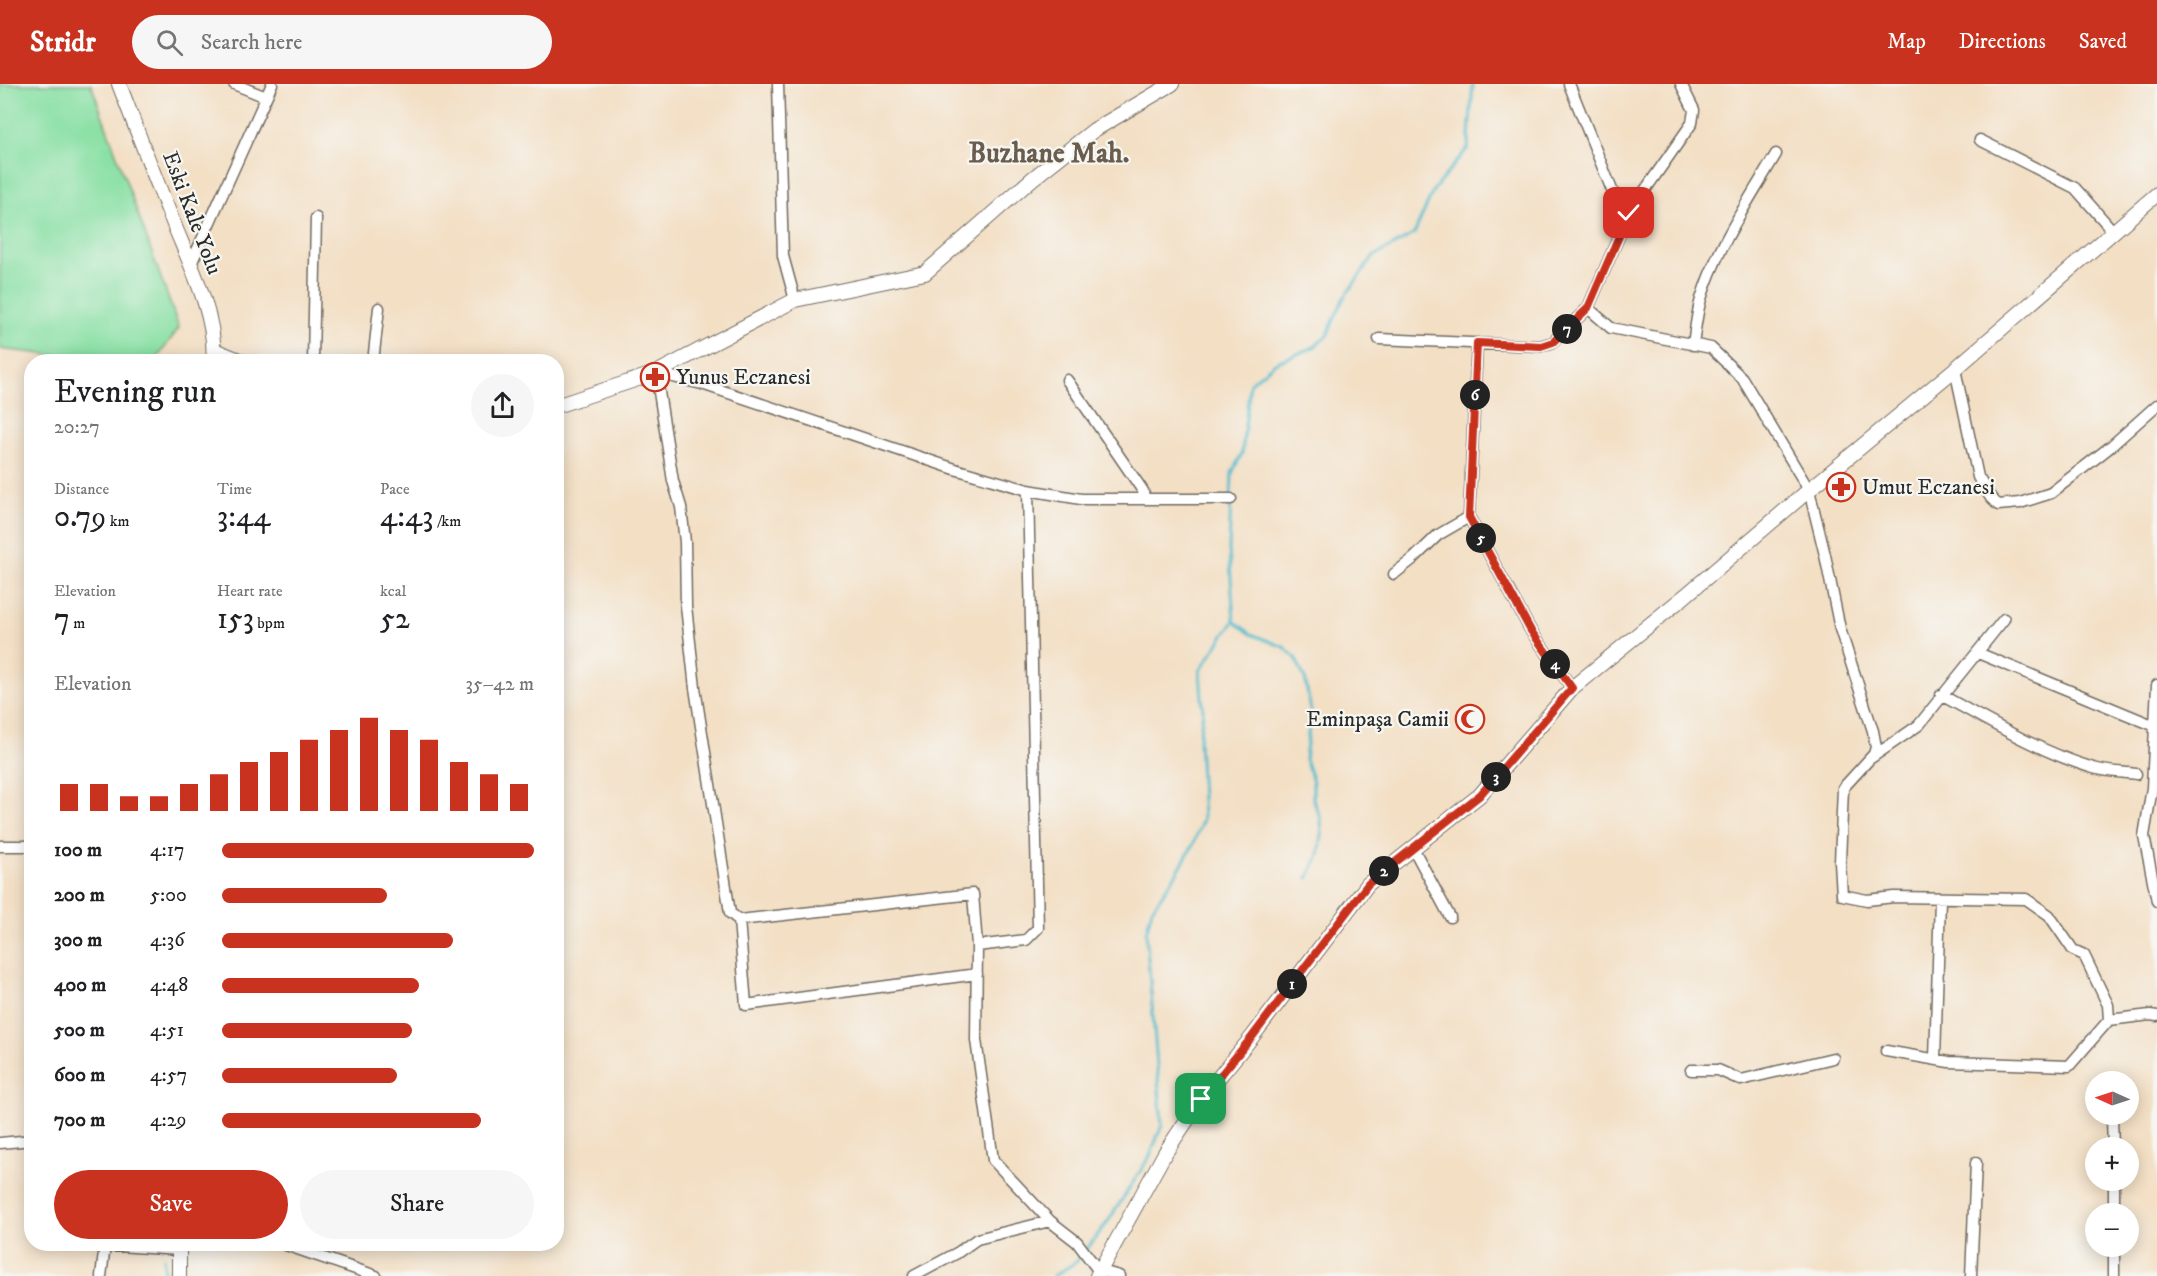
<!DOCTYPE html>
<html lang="en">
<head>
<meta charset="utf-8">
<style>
	:root { --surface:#fff; --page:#f6f6f6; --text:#202124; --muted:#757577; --accent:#c8321e }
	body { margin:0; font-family:"IM FELL DW Pica",serif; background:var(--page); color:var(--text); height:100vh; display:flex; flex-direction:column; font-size:22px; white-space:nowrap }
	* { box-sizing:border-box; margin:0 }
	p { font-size:20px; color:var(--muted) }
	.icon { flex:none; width:33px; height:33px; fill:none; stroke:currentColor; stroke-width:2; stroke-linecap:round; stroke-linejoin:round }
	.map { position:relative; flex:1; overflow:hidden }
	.details { position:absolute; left:24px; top:270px; width:540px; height:897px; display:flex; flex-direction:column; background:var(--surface); border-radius:24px; box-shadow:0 3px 15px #0003 }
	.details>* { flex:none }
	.needle { width:39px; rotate:273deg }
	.buttons { position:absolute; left:2085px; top:987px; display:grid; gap:12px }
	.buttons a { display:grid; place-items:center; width:54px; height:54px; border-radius:50%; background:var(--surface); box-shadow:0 3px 15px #0003; font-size:30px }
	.pin { position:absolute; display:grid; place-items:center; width:51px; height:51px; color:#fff; margin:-26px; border-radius:12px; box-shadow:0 3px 9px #0006 }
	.km { position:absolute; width:30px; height:30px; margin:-15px; border-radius:50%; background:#222; color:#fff; font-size:16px; line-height:30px; text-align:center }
	.round { display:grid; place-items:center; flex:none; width:63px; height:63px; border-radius:32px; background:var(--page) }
	.headline { display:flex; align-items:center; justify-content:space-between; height:102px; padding:0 30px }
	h1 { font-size:33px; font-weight:600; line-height:45px }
	.figures { display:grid; grid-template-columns:repeat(3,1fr); gap:9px; height:102px; padding:6px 30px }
	.figures div { display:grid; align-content:center }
	.figures b { font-size:30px; font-weight:600 }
	.figures small { font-size:16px; font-weight:400 }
	.figures p { font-size:16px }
	.chart { height:168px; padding:12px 30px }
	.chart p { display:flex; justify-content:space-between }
	.chart svg { width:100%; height:108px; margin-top:6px; stroke:var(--accent); stroke-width:6 }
	.button { display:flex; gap:12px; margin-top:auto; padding:12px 30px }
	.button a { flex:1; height:69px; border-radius:36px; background:var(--accent); color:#fff; font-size:24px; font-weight:600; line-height:69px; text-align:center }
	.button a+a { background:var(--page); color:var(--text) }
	ul { padding:0 30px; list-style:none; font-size:20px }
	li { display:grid; grid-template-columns:96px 72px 1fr; align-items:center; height:45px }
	li i { height:15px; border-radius:8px; background:var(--accent) }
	header { display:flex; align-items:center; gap:36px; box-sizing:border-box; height:84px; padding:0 30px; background:var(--accent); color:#fff }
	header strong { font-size:28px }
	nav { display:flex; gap:33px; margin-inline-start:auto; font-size:21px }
	.search { width:420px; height:54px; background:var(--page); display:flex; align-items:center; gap:15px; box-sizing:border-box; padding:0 21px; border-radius:33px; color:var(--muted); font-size:22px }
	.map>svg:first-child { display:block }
	.green { fill:#89e0a4; stroke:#5a8668; stroke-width:1.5 }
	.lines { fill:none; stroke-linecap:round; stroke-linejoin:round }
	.stream { stroke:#4eb9cb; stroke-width:3 }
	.minor-casing { stroke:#716a61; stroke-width:13 }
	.tertiary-casing { stroke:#716a61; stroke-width:16 }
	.minor { stroke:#fff; stroke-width:10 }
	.tertiary { stroke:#fff; stroke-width:14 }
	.route-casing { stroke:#fff; stroke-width:12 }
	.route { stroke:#c8321e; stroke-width:8 }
	.labels { text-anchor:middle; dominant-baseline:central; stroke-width:4.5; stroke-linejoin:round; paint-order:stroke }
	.street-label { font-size:22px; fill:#2b2b2b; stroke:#f6f6f2 }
	.poi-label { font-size:22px; fill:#2b2b2b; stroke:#f6f6f2; text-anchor:start }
	.district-label { font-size:28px; font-weight:bold; fill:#6a5d4e; stroke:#f6f6f2 }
</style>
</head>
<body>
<header>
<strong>Stridr</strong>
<div class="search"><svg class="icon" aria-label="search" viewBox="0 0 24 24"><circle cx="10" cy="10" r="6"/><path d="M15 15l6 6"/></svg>Search here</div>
<nav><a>Map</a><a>Directions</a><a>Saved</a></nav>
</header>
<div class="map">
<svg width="2157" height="1192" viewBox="0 0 2157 1192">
	<rect width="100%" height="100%" fill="#f6f6f2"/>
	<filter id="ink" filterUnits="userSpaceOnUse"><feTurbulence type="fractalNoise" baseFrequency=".0167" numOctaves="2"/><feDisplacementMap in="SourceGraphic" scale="12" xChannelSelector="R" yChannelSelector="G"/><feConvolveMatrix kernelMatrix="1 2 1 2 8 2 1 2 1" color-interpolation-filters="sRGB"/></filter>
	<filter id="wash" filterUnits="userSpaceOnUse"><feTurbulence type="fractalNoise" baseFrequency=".008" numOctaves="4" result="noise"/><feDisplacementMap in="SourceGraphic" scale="24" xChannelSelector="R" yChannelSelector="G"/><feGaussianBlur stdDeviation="1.35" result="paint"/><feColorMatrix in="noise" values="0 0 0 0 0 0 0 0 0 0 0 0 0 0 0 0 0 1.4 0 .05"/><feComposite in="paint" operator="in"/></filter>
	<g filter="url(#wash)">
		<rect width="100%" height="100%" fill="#f3dfc4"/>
		<path class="green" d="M0,0h91l88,244 -24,33h-67l-18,-4 -70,-8z"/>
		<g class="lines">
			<path class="stream" d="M1234,537l17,13 33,13 11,10 10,22 6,33 -6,47 8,23v17l8,20 1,16 -3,20 -11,23
				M1086,1166l21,-27 43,-67 12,-31 -16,-192 6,-24 23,-33 18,-31 10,-26 -4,-79 4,-29 -3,-40 15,-23 19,-27 -5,-72 3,-76 10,-20 8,-70 25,-20 39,-16 13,-11 16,-37 30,-42 41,-23 20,-45 34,-41 5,-64
				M164,1173v19
				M1054,1192l22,-14 6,-7"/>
		</g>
	</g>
	<g filter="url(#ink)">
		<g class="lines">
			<g class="minor-casing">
				<path id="minor" d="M234,0l32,13
					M778,0l5,172 12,44
					M1569,0l47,116 13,13
					M1980,56l95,48 38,43
					M191,180l81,-180
					M1588,224l23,20 100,20 31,30 67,112 16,65 15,74 33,102 3,16 -2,7 -31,34 -3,74 2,33 25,5 27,-3 132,2 23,16 24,35 11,5 24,50 1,15
					M1379,255l162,7 12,-4 35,-34 41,-95 63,-90 2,-13 -13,-26
					M1477,259l-8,174 62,114 41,57
					M1693,261c2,-15 4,-32 8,-46 16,-52 48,-99 75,-145
					M313,278l3,-144
					M373,278l6,-54
					M1955,285l23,108 13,21 7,7 22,-2 31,-10 59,-46 47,-42
					M1067,296l76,111 1,8
					M1394,490l19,-15 25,-24 31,-18
					M1978,569l177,73
					M2157,601l-5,103 -8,48 13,65
					M1941,611c48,26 97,56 149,72 14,5 31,5 46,7
					M1871,674l48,-33 85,-106
					M0,762h32
					M1413,764l37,69
					M739,836l7,85 231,-31
					M977,862l49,-6 12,-12 -10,-438
					M1886,967l63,11 120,4 40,-46 41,-5 7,1
					M1935,975l5,-160
					M1691,986h27l23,10 92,-22
					M2112,1034l1,30
					M0,1059l32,-3
					M2114,1096v34
					M1050,1137l-57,-61 -17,-120 1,-94 -4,-52 -234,26 -9,-7 -35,-225 -9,-82 -1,-64 -4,-35 -8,-26 -17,-108 46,11 256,86 70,20 53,9h150
					M88,1160l91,6
					M283,1160l93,32
					M2114,1162v30
					M101,1192l4,-30 -2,-2
					M914,1192l43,-23 20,-14 73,-18 27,21 21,28 21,6
					M1971,1192l5,-113"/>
			</g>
			<g class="tertiary-casing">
				<path id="tertiary" d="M119,0c17,44 34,89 52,133 16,41 47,100 42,145
					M214,266l30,12
					M556,322l100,-33 139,-73 130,-27 107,-94 62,-49 78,-46
					M179,1160v32
					M1097,1192l68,-123 36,-54 51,-62 116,-153 112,-89 92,-107 113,-92 124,-106 146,-121 202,-175"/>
			</g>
			<use href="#minor" class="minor"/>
			<use href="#tertiary" class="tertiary"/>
		</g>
	</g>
	<g class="lines" filter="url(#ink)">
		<g class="route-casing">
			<path id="route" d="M1201,1015l51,-62 116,-153 112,-89 92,-107 -41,-57 -62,-114 8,-174 64,3 12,-4 35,-34 41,-95"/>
		</g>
		<use href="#route" class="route"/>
	</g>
	<defs>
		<g id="pharmacy-ring" transform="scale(1.5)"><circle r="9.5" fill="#f6f6f2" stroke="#c8321e" stroke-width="1.5"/><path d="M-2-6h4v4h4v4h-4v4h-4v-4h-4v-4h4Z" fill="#c8321e"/></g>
		<g id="mosque-ring" transform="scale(1.5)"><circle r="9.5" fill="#f6f6f2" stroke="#c8321e" stroke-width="1.5"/><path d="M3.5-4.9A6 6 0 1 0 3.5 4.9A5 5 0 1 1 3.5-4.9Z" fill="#c8321e"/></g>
	</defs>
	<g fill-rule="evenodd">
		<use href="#pharmacy-ring" x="655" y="293"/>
		<use href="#pharmacy-ring" x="1841" y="403"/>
		<use href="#mosque-ring" x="1470" y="635"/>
	</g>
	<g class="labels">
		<g class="street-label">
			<text transform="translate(192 129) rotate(69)">Eski Kale Yolu</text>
		</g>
		<g class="poi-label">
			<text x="676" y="293">Yunus Eczanesi</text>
			<text x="1862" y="403">Umut Eczanesi</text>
			<text x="1449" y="635" text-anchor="end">Eminpaşa Camii</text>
		</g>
		<g class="district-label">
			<text x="1049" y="69">Buzhane Mah.</text>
		</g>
	</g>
</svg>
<div class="buttons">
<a><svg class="needle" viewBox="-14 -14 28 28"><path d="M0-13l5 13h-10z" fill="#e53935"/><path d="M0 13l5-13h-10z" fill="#757577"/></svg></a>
<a>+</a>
<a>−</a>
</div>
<div class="pin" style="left:1201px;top:1015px;background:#1e9e55"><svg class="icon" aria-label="arrive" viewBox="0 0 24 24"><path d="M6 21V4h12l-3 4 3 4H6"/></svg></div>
<div class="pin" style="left:1629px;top:129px;background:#d93025"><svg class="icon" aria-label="check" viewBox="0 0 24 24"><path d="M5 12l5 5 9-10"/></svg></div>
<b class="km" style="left:1292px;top:900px">1</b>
<b class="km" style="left:1384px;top:787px">2</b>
<b class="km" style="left:1496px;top:693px">3</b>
<b class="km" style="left:1555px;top:580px">4</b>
<b class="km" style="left:1481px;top:454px">5</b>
<b class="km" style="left:1475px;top:311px">6</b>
<b class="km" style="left:1567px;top:245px">7</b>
<section class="details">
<div class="headline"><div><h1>Evening run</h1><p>20:27</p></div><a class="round"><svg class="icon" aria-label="share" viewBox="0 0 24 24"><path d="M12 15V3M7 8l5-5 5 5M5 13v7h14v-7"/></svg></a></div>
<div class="figures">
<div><p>Distance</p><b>0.79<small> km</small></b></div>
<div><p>Time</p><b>3:44</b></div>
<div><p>Pace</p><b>4:43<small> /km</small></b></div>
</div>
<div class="figures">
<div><p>Elevation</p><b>7<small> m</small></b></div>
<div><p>Heart rate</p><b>153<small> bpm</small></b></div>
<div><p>kcal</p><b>52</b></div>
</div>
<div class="chart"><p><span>Elevation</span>35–42 m</p>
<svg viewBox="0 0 160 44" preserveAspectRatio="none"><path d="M5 44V33M15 44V33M25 44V38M35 44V38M45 44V33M55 44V29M65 44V24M75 44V20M85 44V15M95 44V11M105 44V6M115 44V11M125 44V15M135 44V24M145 44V29M155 44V33"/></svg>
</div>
<ul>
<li><b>100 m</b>4:17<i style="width:100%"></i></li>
<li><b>200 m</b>5:00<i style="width:53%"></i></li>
<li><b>300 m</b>4:36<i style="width:74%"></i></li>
<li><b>400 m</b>4:48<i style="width:63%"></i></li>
<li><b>500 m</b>4:51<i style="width:61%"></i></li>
<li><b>600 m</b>4:57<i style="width:56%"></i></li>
<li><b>700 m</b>4:29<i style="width:83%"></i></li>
</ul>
<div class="button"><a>Save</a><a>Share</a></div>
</section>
</div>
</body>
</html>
